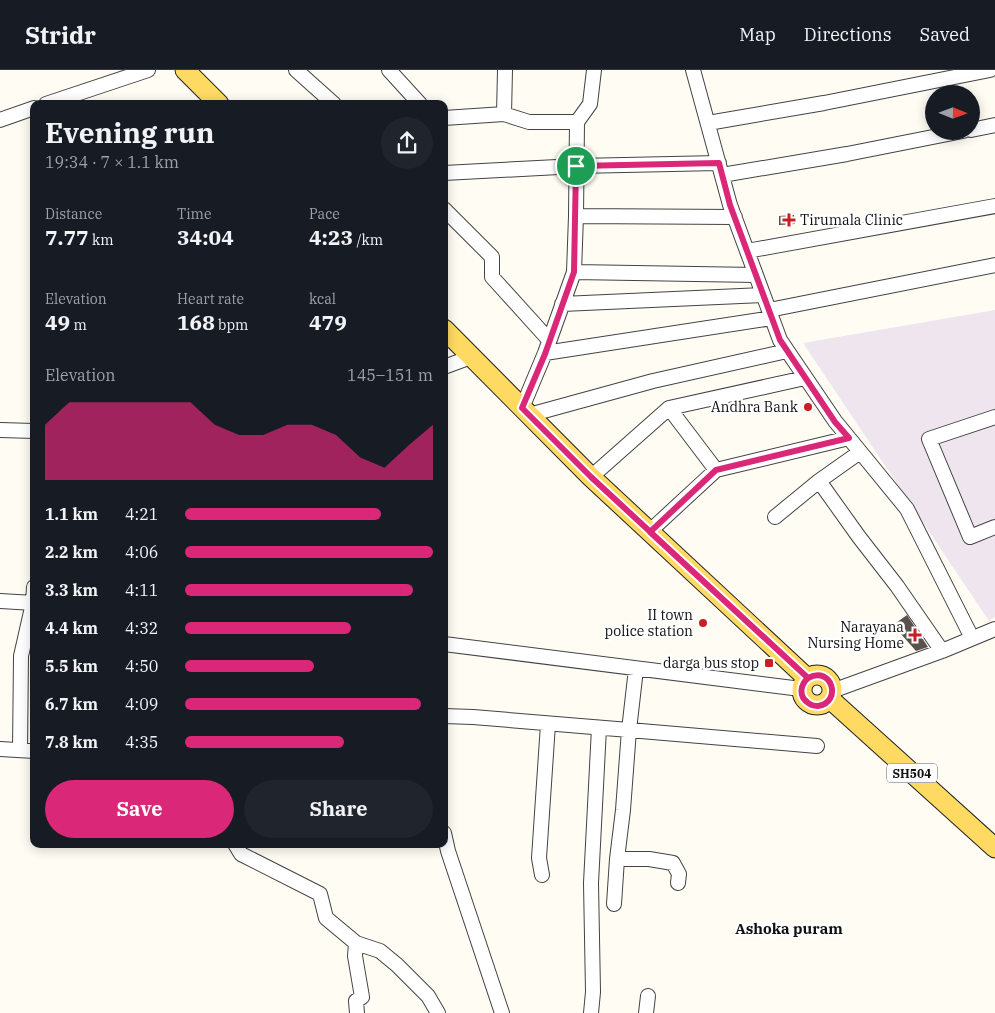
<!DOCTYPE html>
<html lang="en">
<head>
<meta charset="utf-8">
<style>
	:root { --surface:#171b24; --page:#20242c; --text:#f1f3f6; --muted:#9ea1a6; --line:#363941; --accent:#db2777 }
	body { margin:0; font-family:"IBM Plex Serif",serif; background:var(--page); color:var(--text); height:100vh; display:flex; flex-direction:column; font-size:19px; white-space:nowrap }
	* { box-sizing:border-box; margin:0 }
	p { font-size:16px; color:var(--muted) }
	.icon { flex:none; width:28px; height:28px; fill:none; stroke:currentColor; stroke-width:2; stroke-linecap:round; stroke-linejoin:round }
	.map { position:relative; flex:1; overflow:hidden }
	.details { position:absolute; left:30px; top:30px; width:418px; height:748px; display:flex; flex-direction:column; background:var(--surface); border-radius:10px; box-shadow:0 2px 12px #0003 }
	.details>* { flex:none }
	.needle { width:32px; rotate:91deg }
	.controls { position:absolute; left:925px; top:15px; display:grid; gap:10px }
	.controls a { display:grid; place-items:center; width:55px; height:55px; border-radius:50%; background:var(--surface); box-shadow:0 2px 12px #0003; font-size:25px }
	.pin { position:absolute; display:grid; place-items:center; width:42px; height:42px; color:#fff; margin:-21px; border:2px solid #fff; border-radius:50%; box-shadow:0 1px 5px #0007 }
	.round { display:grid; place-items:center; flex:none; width:52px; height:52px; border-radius:26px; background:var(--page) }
	.summary { display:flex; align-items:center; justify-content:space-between; height:85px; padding:0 15px }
	h1 { font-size:28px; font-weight:700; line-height:38px }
	.metrics { display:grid; grid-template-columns:repeat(3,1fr); gap:8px; height:85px; padding:5px 15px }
	.metrics div { display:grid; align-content:center }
	.metrics b { font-size:21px; font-weight:700 }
	.metrics small { font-size:14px; font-weight:400 }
	.metrics p { font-size:14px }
	.chart { height:140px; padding:10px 15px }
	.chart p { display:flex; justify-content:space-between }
	.chart svg { width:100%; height:90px; margin-top:5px; fill:var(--accent); opacity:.7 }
	.primary-button { display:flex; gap:10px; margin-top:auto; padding:10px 15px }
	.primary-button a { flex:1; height:58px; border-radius:30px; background:var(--accent); color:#fff; font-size:20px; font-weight:700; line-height:58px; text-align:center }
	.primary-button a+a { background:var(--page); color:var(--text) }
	ul { padding:0 15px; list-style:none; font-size:16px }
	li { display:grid; grid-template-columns:80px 60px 1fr; align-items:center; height:38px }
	li i { height:12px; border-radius:6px; background:var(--accent) }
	header { display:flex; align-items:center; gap:30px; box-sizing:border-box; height:70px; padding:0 25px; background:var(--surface); border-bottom:1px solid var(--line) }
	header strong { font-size:24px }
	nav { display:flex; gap:28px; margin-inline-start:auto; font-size:18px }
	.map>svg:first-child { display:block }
	.industrial { fill:#eee5ef }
	.building { fill:#5a514c }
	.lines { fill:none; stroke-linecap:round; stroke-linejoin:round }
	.minor-casing { stroke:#434343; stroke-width:16 }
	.major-casing { stroke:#212121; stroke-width:21 }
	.minor { stroke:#fff; stroke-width:14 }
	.major { stroke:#ffda63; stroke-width:19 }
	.route-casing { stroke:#fff; stroke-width:10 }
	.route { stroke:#db2777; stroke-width:6 }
	.poi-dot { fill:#ca1e25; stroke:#fff; stroke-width:2 }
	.labels { text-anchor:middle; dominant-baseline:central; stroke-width:5; stroke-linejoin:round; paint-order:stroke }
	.shield { fill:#fff; stroke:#585858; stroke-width:1 }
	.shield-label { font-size:12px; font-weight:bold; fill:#101010 }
	.poi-label { font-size:14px; fill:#101010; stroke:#fff; text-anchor:end }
	.neighbourhood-label { font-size:15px; font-weight:bold; fill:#101010; stroke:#fff }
</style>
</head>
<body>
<header>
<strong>Stridr</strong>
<nav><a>Map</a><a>Directions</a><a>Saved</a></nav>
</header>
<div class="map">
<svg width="995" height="943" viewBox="0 0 995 943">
	<rect width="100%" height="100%" fill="#fffdf3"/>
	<path class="industrial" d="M995,240v307l-6,4 -186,-278z"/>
	<path class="building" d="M794,145l1,9 -16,1v-9z
		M907,545l21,32 -12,4 -23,-26z"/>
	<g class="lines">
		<g class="minor-casing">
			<path id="minor" d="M296,0l38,34
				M389,0l31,34
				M693,0l37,135 50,135 55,81 72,88 65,129
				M46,34l102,-34
				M504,44l1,-44
				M444,48l60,-4 25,8h48l-1,94 159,1
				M0,50l34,-12
				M577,52l13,-18 4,-34
				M708,53l116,-20 166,-33
				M971,60l24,-5
				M444,103l133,-7 142,-3
				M722,105l125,-21 116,-23
				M444,139l48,48v20l57,63
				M576,146l-2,56 182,3
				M747,181l248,-45
				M562,234l201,-9
				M769,240l226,-45
				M545,283l227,-35
				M444,297l27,-10
				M522,338l23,-55 29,-81
				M669,338l136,-30
				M529,345l124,-34 134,-30
				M995,347l-66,22 41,98 25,-10
				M0,360l34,1
				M860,382l-41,29 40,56 38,49 45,65
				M591,407l78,-69 47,62 133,-32
				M775,447l44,-36
				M650,461l66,-61
				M0,531l34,2
				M444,574l357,45
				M832,621l110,-40 53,-22
				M444,646l29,1 156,13 7,-61
				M0,679l34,2
				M20,680l1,-94 12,-53 1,-16
				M444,763l4,18 54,162
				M235,774l6,10 79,40 6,24 30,25 -1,13 7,41 -6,4 1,12
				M542,805l-3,-17 9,-134
				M678,813l1,-9 -6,-11 -24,-4h-32l6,-49 6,-80 188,16
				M614,834l3,-45
				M356,873l24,8 17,14 31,31 10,17
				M591,943l2,-21 -2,-109 8,-155
				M646,943l2,-17"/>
		</g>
		<g class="major-casing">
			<path id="major" d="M185,0l34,34
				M444,259l147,148 216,201
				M802 620a15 15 0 1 1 30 0a15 15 0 1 1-30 0Z
				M830,629l165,149"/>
		</g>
		<use href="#minor" class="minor"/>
		<use href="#major" class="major"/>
	</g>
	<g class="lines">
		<g class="route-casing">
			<path id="route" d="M576,96l-2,106 -29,82 -23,54 69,69 217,201c-8,7 -9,18 -1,24 3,3 7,4 11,4 24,-3 15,-41 -10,-28l-158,-146 66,-62 133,-32 -14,-16 -55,-82 -50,-135 -11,-42 -143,3"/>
		</g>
		<use href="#route" class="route"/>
	</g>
	<g class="poi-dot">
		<path d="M786.5 142.5h5v5h5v5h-5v5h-5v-5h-5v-5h5z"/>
		<circle cx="808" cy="337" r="5"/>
		<circle cx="703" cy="553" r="5"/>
		<path d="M912.5 557.5h5v5h5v5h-5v5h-5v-5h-5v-5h5z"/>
		<rect x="764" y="588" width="10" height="10" rx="2.5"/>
	</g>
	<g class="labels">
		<rect class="shield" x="887" y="693.5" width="50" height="19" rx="4"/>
		<g class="shield-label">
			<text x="912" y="703">SH504</text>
		</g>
		<g class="poi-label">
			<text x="800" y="150" text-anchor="start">Tirumala Clinic</text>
			<text x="798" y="337">Andhra Bank</text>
			<text x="693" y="545">II town<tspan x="693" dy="16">police station</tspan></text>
			<text x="904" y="557">Narayana<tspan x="904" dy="16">Nursing Home</tspan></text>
			<text x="759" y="593">darga bus stop</text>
		</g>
		<g class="neighbourhood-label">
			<text x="789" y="858">Ashoka puram</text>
		</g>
	</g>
</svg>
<div class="controls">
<a><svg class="needle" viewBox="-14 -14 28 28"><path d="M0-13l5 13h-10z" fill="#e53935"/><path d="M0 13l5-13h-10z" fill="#9ea1a6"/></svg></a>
</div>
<div class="pin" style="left:576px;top:96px;background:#1e9e55"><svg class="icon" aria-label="arrive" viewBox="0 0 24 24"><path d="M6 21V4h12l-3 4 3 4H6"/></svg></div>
<section class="details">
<div class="summary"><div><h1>Evening run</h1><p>19:34 · 7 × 1.1 km</p></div><a class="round"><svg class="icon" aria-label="share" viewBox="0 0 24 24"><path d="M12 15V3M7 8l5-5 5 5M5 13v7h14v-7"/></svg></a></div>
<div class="metrics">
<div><p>Distance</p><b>7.77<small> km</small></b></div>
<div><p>Time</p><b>34:04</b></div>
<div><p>Pace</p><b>4:23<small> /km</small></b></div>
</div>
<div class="metrics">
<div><p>Elevation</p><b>49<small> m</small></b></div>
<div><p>Heart rate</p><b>168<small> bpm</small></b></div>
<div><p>kcal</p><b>479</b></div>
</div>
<div class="chart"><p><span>Elevation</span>145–151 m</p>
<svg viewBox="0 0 160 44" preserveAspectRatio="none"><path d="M0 44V17L10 6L20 6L30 6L40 6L50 6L60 6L70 17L80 22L90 22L100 17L110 17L120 22L130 33L140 38L150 27L160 17V44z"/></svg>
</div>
<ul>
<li><b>1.1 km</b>4:21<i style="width:79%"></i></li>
<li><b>2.2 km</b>4:06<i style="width:100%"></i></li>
<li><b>3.3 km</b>4:11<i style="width:92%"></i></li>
<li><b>4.4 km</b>4:32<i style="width:67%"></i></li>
<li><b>5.5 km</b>4:50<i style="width:52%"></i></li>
<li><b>6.7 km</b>4:09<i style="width:95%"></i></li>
<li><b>7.8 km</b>4:35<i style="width:64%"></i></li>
</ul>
<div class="primary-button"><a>Save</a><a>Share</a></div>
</section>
</div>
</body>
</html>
